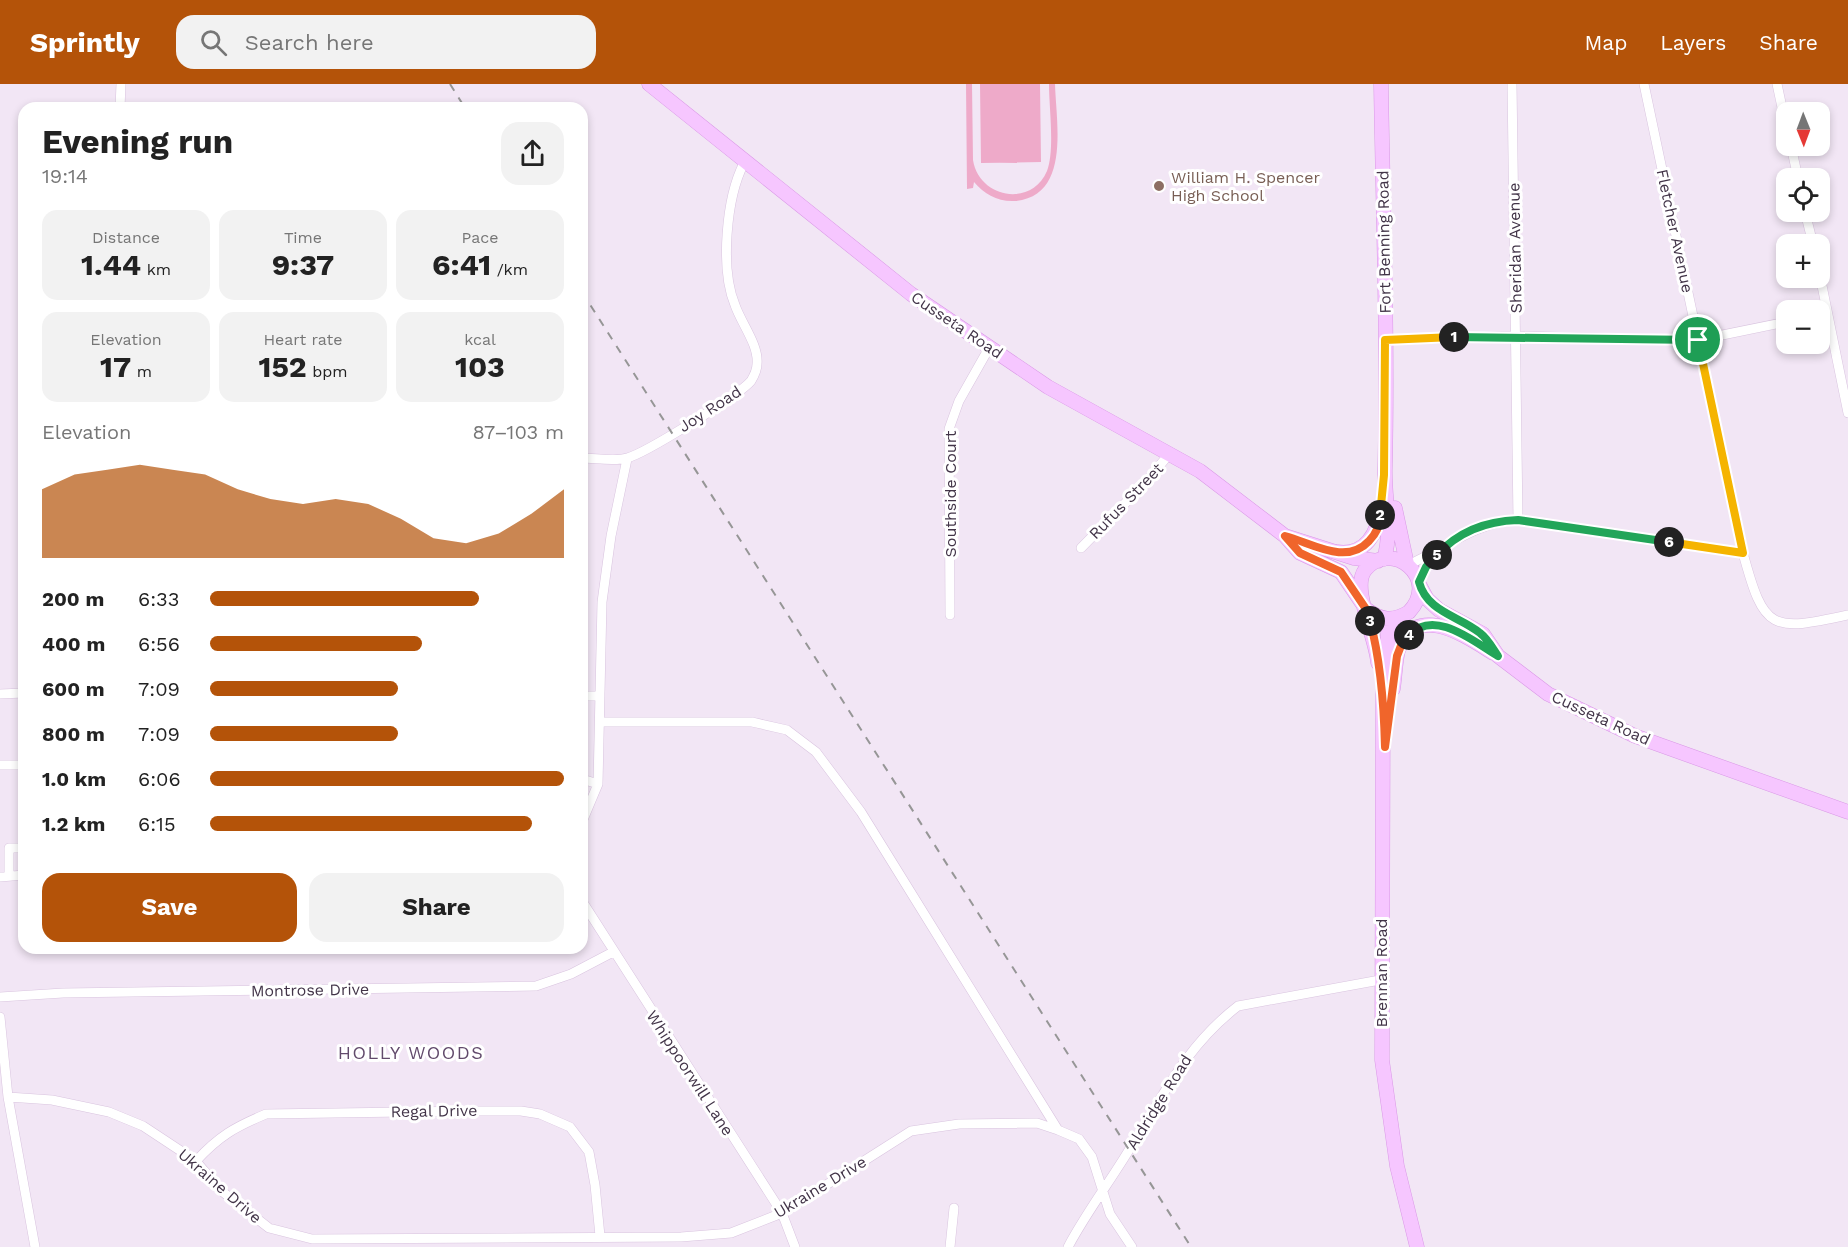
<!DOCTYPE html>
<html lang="en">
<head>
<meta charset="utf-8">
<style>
	:root { --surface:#fff; --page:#f2f2f2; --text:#222; --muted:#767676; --accent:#b45309 }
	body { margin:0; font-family:"Work Sans",sans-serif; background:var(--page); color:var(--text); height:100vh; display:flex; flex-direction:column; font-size:22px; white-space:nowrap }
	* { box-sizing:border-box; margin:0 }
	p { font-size:20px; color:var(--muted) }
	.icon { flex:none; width:33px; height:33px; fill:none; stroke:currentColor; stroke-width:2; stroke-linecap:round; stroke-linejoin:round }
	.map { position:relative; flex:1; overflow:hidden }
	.sheet { position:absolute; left:18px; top:18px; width:570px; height:852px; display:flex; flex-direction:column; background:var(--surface); border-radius:18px; box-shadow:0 3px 9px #0003 }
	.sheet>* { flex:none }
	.needle { width:39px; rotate:179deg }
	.controls { position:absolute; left:1776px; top:18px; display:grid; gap:12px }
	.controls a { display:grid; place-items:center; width:54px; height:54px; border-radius:12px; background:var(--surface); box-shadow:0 3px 9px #0003; font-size:30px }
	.pin { position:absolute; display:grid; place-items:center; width:51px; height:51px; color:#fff; margin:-26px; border:3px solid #fff; border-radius:50%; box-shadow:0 2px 6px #0007 }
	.km { position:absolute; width:30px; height:30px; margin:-15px; border-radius:50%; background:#222; color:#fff; font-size:16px; line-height:30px; text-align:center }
	.round { display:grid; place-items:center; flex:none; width:63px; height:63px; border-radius:18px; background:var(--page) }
	.headline { display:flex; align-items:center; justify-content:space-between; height:102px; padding:0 24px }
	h1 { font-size:33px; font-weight:700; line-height:45px }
	.stats { display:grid; grid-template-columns:repeat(3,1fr); gap:9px; height:102px; padding:6px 24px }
	.stats div { display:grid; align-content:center; border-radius:15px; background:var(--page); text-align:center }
	.stats b { font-size:30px; font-weight:700 }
	.stats small { font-size:16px; font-weight:400 }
	.stats p { font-size:16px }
	.chart { height:168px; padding:12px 24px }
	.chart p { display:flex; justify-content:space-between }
	.chart svg { width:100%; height:108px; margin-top:6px; fill:var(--accent); opacity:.7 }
	.cta { display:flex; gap:12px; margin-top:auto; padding:12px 24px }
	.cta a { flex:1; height:69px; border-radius:18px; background:var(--accent); color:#fff; font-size:24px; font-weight:700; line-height:69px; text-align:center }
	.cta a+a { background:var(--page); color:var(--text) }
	ul { padding:0 24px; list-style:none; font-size:20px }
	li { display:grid; grid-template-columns:96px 72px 1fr; align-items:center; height:45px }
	li i { height:15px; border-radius:8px; background:var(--accent) }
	header { display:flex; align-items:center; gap:36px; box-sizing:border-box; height:84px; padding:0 30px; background:var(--accent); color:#fff }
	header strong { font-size:28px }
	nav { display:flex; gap:33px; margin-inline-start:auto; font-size:21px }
	.search { width:420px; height:54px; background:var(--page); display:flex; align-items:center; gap:15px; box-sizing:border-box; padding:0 21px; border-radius:18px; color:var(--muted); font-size:22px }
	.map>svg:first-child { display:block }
	.green { fill:#eeaac9 }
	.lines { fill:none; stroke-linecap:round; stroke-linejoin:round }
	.street-casing { stroke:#d9c4df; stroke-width:10 }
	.secondary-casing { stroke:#d998e6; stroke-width:15 }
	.street { stroke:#fff; stroke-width:9 }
	.secondary { stroke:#f6c6ff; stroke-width:14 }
	.rail { stroke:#969696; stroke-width:2; stroke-dasharray:8 8; stroke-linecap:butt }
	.split-1-casing { stroke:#fff; stroke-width:12 }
	.split-2-casing { stroke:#fff; stroke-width:12 }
	.split-3-casing { stroke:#fff; stroke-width:12 }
	.split-4-casing { stroke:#fff; stroke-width:12 }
	.split-5-casing { stroke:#fff; stroke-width:12 }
	.split-6-casing { stroke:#fff; stroke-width:12 }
	.split-7-casing { stroke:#fff; stroke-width:12 }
	.split-1 { stroke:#22a559; stroke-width:8 }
	.split-2 { stroke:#f5b400; stroke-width:8 }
	.split-3 { stroke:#f0652b; stroke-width:8 }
	.split-4 { stroke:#f0652b; stroke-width:8 }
	.split-5 { stroke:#22a559; stroke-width:8 }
	.split-6 { stroke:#22a559; stroke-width:8 }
	.split-7 { stroke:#f5b400; stroke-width:8 }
	.education-dot { fill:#8d6e63; stroke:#fff; stroke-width:2 }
	.labels { text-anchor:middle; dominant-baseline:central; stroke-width:6; stroke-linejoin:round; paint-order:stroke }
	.education-label { font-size:16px; fill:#785e54; stroke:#fff; text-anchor:start }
	.street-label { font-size:16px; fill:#423448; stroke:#fff }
	.neighbourhood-label { font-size:18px; letter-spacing:1.5px; fill:#624a6c; stroke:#fff }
</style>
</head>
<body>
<header>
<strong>Sprintly</strong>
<div class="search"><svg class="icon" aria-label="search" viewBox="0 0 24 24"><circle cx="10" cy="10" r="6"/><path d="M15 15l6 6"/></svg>Search here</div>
<nav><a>Map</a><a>Layers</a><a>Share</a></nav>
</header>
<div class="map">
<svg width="1848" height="1163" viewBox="0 0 1848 1163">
	<rect width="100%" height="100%" fill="#f2e6f5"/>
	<path class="green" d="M966,0h6l1,76c6,38 58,48 74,11 8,-21 2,-63 2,-87h6c1,38 16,112 -40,117 -17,1 -31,-7 -41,-19l-1,6 -6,1z
		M980,0h60l1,78 -60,1z"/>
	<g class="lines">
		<g class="street-casing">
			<path id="street" d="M1512,0l6,436
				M1644,0l99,469
				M1777,0l9,42
				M120,24l1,-24
				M1791,62l7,32
				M1805,128l8,32
				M1820,192l28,137
				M1385,256l132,-4 181,4 88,-18
				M582,374c13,0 33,4 45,0 19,-5 112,-63 124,-77 3,-5 6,-11 6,-17 2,-19 -16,-41 -22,-59 -15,-36 -9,-107 9,-142
				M1081,464l64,-65 25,-30
				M1408,481c38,-17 67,-43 110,-45l225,33c21,78 28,79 105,62
				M1419,498l7,-15 13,-14
				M950,531l-1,-186 10,-28 30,-53
				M0,610l24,-1
				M582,612h18
				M600,638h152l35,8 29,22 45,60 197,318 21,9 13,18 18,57 22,33
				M0,681h24
				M582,695l16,5
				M582,738l16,-38 4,-182 9,-66 16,-77
				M9,792v-28h15
				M0,793l24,-2
				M582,817l200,312 13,34
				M0,913l63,-4 473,-7 35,-12 42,-22
				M0,933l8,80 27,150
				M8,1013l44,3 57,12 34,14 53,35 23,28 50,39 43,11 369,-2 50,-4 51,-20 129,-82 48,-7 78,-1 21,7
				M196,1077c23,-25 39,-34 70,-47l208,-3h47l19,3 30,13 19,25 6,33 5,51
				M950,1163l4,-39
				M1068,1163c18,-34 41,-64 61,-97 34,-54 57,-104 109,-144l142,-26"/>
		</g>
		<g class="secondary-casing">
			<path id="secondary" d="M649,0l262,210 137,93 152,84 85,65 15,17 41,19 21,31
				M1381,0c2,128 7,256 4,384 -1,31 8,61 -1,91
				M1395,424l12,56
				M1285,452l69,22 24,3
				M1337,468c28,4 42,-19 43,-45
				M1420,502l7,13 12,11 44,24 15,22 50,38 87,42 213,76
				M1366,525c14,11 27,13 43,3 32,-34 -18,-74 -44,-42 -14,18 11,67 13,93
				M1395,535l-7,14 -5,62 -1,365 15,106 20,81
				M1393,605c2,-12 2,-26 5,-38 17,-51 69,-14 95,2"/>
		</g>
		<use href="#street" class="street"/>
		<use href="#secondary" class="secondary"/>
		<path class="rail" d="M450,0l15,24
			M582,208l609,955"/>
	</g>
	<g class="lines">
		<g class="split-1-casing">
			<path id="split-1" d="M1454,253l244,3"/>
		</g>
		<g class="split-2-casing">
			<path id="split-2" d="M1380,431l4,-40 1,-135 69,-3"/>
		</g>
		<g class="split-3-casing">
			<path id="split-3" d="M1370,537l-4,-12 -25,-37 -41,-19 -15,-17c27,7 61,30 84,5 7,-7 11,-17 11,-26"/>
		</g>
		<g class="split-4-casing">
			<path id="split-4" d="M1370,537c11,41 14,84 15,126l12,-91 5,-13 7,-8"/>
		</g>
		<g class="split-5-casing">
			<path id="split-5" d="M1409,551c26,-27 65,7 89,21 -5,-7 -10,-17 -18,-23 -21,-17 -53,-21 -61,-51l7,-15 11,-12"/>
		</g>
		<g class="split-6-casing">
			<path id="split-6" d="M1437,471c21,-23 49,-34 81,-35l151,22"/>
		</g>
		<g class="split-7-casing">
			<path id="split-7" d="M1669,458l74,11 -45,-213"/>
		</g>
		<use href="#split-1" class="split-1"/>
		<use href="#split-2" class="split-2"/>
		<use href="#split-3" class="split-3"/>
		<use href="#split-4" class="split-4"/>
		<use href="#split-5" class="split-5"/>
		<use href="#split-6" class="split-6"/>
		<use href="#split-7" class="split-7"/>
	</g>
	<circle class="education-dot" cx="1159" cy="102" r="6"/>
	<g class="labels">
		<g class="education-label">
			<text x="1171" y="93">William H. Spencer<tspan x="1171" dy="18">High School</tspan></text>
		</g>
		<g class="street-label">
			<text transform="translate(1675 147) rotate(78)">Fletcher Avenue</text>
			<text transform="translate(1384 158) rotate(-91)">Fort Benning Road</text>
			<text transform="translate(1515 164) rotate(-91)">Sheridan Avenue</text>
			<text transform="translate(957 241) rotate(34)">Cusseta Road</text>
			<text transform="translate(710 325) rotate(-33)">Joy Road</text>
			<text transform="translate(950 410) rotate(-90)">Southside Court</text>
			<text transform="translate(1126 417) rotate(-46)">Rufus Street</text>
			<text transform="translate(1601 634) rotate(25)">Cusseta Road</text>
			<text transform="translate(1381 889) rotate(-90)">Brennan Road</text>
			<text transform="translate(310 906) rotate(-1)">Montrose Drive</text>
			<text transform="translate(690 989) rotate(57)">Whippoorwill Lane</text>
			<text transform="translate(1159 1018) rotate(-58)">Aldridge Road</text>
			<text transform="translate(434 1027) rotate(-1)">Regal Drive</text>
			<text transform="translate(220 1102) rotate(41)">Ukraine Drive</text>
			<text transform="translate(820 1103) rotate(-31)">Ukraine Drive</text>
		</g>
		<g class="neighbourhood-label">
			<text x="411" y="968">HOLLY WOODS</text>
		</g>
	</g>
</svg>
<div class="controls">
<a><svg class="needle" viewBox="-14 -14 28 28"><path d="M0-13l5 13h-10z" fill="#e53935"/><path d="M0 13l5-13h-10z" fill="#767676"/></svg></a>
<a><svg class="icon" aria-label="locate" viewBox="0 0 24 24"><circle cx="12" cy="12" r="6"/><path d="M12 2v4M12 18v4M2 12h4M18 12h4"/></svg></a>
<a>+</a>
<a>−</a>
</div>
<div class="pin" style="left:1698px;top:256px;background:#1e9e55"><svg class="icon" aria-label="arrive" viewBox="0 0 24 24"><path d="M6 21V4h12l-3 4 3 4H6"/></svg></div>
<b class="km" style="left:1454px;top:253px">1</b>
<b class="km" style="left:1380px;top:431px">2</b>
<b class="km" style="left:1370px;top:537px">3</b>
<b class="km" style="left:1409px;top:551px">4</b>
<b class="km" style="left:1437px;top:471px">5</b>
<b class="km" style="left:1669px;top:458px">6</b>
<section class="sheet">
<div class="headline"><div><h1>Evening run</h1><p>19:14</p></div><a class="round"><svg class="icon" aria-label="share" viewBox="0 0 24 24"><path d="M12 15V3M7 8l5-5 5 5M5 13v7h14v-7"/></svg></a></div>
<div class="stats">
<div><p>Distance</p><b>1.44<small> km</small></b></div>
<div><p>Time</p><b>9:37</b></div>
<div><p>Pace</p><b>6:41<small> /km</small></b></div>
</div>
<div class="stats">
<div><p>Elevation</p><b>17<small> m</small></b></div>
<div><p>Heart rate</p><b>152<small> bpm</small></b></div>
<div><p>kcal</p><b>103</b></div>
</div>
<div class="chart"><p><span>Elevation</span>87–103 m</p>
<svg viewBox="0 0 160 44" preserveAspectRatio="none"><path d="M0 44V16L10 10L20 8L30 6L40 8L50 10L60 16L70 20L80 22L90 20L100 22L110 28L120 36L130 38L140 34L150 26L160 16V44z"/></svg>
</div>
<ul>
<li><b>200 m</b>6:33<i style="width:76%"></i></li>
<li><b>400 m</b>6:56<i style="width:60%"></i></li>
<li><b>600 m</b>7:09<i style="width:53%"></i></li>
<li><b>800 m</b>7:09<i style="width:53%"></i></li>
<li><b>1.0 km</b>6:06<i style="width:100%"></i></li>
<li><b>1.2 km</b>6:15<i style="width:91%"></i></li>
</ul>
<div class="cta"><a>Save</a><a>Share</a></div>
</section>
</div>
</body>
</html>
